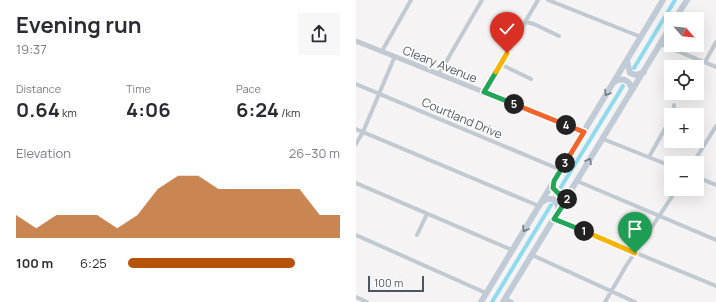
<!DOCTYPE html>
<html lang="en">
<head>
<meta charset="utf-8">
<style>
	:root { --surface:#fff; --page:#f7f7f7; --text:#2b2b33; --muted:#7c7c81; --accent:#b45309 }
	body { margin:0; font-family:Manrope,sans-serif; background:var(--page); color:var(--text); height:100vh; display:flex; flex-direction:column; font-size:15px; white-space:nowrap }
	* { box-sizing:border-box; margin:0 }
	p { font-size:13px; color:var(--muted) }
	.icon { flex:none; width:22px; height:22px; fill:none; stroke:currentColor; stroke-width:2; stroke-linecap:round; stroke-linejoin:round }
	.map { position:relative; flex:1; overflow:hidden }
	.side { display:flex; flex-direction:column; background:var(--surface); width:356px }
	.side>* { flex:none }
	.needle { width:26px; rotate:117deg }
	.controls { position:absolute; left:308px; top:12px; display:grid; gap:8px }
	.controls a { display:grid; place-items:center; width:40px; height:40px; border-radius:0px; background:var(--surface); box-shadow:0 4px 16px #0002; font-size:20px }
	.scale { position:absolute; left:12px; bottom:10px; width:56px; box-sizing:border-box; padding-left:4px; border:2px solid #4a5661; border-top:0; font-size:11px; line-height:14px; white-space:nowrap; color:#4a5661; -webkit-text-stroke:3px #fff; paint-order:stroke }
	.pin { position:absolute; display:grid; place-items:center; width:34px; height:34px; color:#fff; margin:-41px -17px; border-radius:50% 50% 50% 0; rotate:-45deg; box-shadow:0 0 4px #0007 }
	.pin .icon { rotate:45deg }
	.km { position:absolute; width:20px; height:20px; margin:-10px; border-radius:50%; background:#222; color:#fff; font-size:11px; line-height:20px; text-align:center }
	.round { display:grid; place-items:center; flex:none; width:42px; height:42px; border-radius:0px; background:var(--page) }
	.headline { display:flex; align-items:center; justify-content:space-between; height:68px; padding:0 16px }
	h1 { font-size:22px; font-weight:700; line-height:30px }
	.stats { display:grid; grid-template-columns:repeat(3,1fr); gap:6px; height:68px; padding:4px 16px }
	.stats div { display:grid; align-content:center }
	.stats b { font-size:20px; font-weight:700 }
	.stats small { font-size:11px; font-weight:400 }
	.stats p { font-size:11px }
	.chart { height:112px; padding:8px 16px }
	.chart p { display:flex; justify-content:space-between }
	.chart svg { width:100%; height:72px; margin-top:4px; fill:var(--accent); opacity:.7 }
	ul { padding:0 16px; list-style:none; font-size:13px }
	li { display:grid; grid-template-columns:64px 48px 1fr; align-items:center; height:30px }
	li i { height:10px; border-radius:5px; background:var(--accent) }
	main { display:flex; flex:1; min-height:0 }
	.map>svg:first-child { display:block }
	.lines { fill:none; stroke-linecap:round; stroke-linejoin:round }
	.canal { stroke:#90daee; stroke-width:4 }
	.minor { stroke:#c1cad2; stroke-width:4 }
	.tertiary { stroke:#c1cad2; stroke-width:5 }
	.secondary { stroke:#c1cbd6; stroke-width:6 }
	.oneway { stroke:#6e7984 }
	.split-1-casing { stroke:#fff; stroke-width:8 }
	.split-2-casing { stroke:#fff; stroke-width:8 }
	.split-3-casing { stroke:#fff; stroke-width:8 }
	.split-4-casing { stroke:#fff; stroke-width:8 }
	.split-5-casing { stroke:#fff; stroke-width:8 }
	.split-6-casing { stroke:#fff; stroke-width:8 }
	.split-7-casing { stroke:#fff; stroke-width:8 }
	.split-1 { stroke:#f5b400; stroke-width:5 }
	.split-2 { stroke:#22a559; stroke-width:5 }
	.split-3 { stroke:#22a559; stroke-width:5 }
	.split-4 { stroke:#f0652b; stroke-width:5 }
	.split-5 { stroke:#f0652b; stroke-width:5 }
	.split-6 { stroke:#22a559; stroke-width:5 }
	.split-7 { stroke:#f5b400; stroke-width:5 }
	.labels { text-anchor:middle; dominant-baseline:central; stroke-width:3; stroke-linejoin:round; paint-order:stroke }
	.street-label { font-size:12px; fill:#4a5661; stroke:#fff }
</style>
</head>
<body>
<main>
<section class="side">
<div class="headline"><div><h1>Evening run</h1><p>19:37</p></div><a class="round"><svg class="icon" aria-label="share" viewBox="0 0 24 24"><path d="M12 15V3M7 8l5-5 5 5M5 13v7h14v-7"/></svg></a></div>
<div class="stats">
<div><p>Distance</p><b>0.64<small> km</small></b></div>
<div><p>Time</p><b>4:06</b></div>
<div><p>Pace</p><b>6:24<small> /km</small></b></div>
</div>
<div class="chart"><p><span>Elevation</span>26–30 m</p>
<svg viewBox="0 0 160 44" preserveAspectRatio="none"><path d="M0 44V30L10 38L20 30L30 30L40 30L50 38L60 30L70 14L80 6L90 6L100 14L110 14L120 14L130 14L140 14L150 30L160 30V44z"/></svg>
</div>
<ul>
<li><b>100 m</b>6:25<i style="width:79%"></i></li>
</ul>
</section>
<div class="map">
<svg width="360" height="302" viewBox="0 0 360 302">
	<rect width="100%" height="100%" fill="#f5f3f3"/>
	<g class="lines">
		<path class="canal" d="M278,68l41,-68
			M205,187l62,-101
			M136,302l59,-97"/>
		<path class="minor" d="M192,0l93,37
			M169,22l9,2 25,12
			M304,44l56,23
			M26,51l29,-51
			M349,62l11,-20
			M144,64l31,15
			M83,74l43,-74
			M0,84l205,86
			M128,92l54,-92
			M317,115l1,-10
			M0,129l183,77
			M247,139l68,27
			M0,144l7,-12 32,-76
			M293,157l22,-39
			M337,163l23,-37
			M341,177l19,8
			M221,181l139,59
			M0,183l156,67
			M198,219l162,67
			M0,235l130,58
			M61,235l10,-21
			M176,255l103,47
			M0,297l11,5
			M149,299l7,3
			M249,302l21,-36 51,-77"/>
		<path class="tertiary" d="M0,41l228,91"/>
		<path class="secondary" d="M319,19l12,-19
			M271,61l3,12 6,2 8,-3
			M258,82c9,-5 16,-2 18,8
			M198,182l-1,6 6,6 11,-2
			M186,202l5,-3h6l5,6v7
			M125,302l182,-302
			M147,302l168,-276"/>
	</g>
	<defs><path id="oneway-chevron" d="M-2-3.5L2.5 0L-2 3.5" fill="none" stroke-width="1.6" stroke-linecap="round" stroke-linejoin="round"/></defs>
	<g class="oneway">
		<use href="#oneway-chevron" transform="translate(251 93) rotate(121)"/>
		<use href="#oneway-chevron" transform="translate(233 161) rotate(-59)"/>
		<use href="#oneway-chevron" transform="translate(169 229) rotate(121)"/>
	</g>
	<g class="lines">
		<g class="split-1-casing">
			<path id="split-1" d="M228,231l51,22"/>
		</g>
		<g class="split-2-casing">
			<path id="split-2" d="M211,199l-13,20 30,12"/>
		</g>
		<g class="split-3-casing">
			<path id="split-3" d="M209,163l-11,18 -1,7 6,6 11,-2 -3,7"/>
		</g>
		<g class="split-4-casing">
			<path id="split-4" d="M209,163l19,-31 -18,-7"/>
		</g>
		<g class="split-5-casing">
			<path id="split-5" d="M158,104l52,21"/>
		</g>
		<g class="split-6-casing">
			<path id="split-6" d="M140,72l-12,20 30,12"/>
		</g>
		<g class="split-7-casing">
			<path id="split-7" d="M140,72l11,-19"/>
		</g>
		<use href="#split-1" class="split-1"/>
		<use href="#split-2" class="split-2"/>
		<use href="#split-3" class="split-3"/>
		<use href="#split-4" class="split-4"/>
		<use href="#split-5" class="split-5"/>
		<use href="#split-6" class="split-6"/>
		<use href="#split-7" class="split-7"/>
	</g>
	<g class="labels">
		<g class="street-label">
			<text transform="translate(84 64) rotate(22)">Cleary Avenue</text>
			<text transform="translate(106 118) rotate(23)">Courtland Drive</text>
		</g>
	</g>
</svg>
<div class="controls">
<a><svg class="needle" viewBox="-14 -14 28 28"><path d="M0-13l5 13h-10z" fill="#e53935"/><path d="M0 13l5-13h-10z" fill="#7c7c81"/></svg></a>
<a><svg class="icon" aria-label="locate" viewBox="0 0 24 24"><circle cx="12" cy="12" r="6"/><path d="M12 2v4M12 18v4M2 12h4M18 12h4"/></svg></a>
<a>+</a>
<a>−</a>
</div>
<div class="scale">100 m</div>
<div class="pin" style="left:279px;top:253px;background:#1e9e55"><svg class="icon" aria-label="arrive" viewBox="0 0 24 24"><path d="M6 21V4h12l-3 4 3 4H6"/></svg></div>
<div class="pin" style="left:151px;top:53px;background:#d93025"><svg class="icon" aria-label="check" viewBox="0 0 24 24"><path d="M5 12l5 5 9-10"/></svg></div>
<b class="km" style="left:228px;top:231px">1</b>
<b class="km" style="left:211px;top:199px">2</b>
<b class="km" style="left:209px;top:163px">3</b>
<b class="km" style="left:210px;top:125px">4</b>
<b class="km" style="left:158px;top:104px">5</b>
</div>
</main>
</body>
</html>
